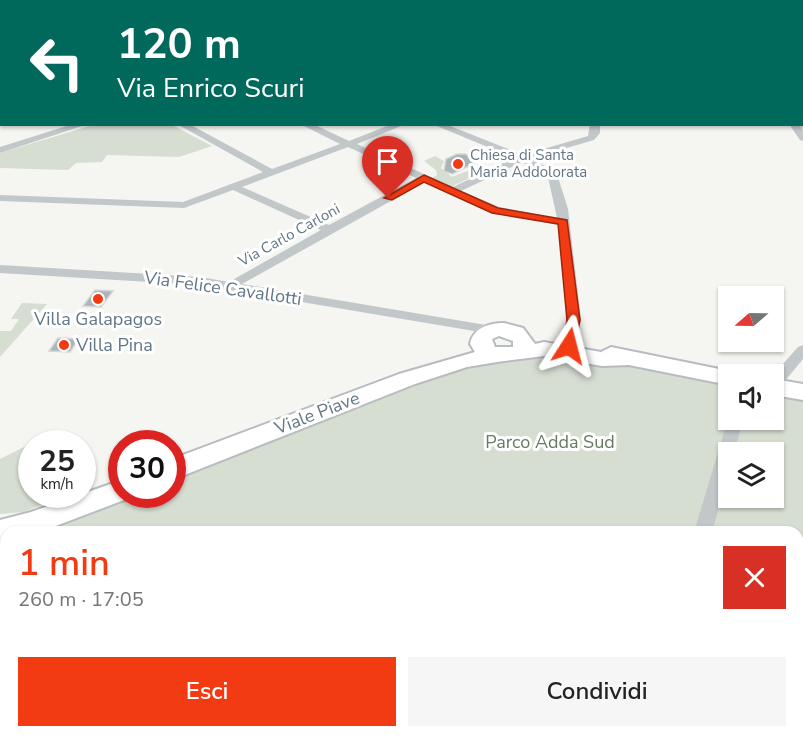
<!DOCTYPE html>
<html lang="it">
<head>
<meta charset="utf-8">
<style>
	:root { --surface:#fff; --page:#f6f6f6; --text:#222; --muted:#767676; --accent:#f33b13 }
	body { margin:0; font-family:"Nunito Sans",sans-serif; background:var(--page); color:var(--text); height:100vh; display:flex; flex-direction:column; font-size:22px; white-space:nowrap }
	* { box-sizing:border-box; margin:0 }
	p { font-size:20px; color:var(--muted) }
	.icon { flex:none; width:33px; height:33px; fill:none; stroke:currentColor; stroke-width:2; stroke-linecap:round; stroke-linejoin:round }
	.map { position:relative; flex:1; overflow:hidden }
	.drawer { position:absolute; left:0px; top:526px; width:804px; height:212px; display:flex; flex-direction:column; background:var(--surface); border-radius:18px 18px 0 0; box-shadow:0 2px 4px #0004 }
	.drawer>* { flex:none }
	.banner { position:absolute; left:0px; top:0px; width:804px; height:126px; box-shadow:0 2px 4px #0004; background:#00695c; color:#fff; overflow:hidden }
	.needle { width:39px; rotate:250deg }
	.fabs { position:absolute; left:718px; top:286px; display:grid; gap:12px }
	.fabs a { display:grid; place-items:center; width:66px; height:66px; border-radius:0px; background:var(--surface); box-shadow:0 2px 4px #0004; font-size:30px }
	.speed { position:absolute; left:18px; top:430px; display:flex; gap:12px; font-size:30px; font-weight:700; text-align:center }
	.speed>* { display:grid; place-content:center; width:78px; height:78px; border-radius:50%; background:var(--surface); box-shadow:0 2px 4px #0004; line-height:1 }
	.speed small { font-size:15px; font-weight:400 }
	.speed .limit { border:9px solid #d22; background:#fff; color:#111 }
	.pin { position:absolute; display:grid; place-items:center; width:51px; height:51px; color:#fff; margin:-62px -26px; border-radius:50% 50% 50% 0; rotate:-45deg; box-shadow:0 0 6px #0007 }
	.pin .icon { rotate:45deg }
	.me { position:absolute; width:66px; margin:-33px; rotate:9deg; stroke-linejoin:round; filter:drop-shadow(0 0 4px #0008) }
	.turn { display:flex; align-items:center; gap:21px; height:126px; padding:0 18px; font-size:27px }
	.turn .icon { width:78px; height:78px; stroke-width:2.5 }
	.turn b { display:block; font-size:42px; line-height:51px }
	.round { display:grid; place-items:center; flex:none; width:63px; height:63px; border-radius:0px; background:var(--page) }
	.summary { display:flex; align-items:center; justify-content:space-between; height:102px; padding:0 18px }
	h1 { font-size:36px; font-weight:600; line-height:45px; color:var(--accent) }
	.action { display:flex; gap:12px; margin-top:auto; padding:12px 18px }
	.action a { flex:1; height:69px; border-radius:0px; background:var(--accent); color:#fff; font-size:24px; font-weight:600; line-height:69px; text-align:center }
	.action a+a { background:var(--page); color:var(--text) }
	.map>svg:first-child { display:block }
</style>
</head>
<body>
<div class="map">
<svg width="803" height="737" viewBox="0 0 803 737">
	<rect width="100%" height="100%" fill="#f5f5f1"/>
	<path fill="#d6ddd1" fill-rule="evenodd" d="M 0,0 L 803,0 L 803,134 L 795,125 L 802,124 L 802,2 L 2,2 L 1,31 Z
		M 93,125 L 172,125 L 212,146 L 179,157 L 107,155 L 102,162 L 76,163 L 68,170 L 0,168 L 0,153 Z
		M 435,156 L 444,161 L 441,168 L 452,177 L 480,166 L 488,169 L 451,187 L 432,178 L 437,175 L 436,170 L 424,161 Z
		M 22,303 L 47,304 L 0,357 L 0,331 L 11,331 L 19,319 L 11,319 Z
		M 559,352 L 729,385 L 729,420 L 774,420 L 774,394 L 803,399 L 803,737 L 0,737 L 0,537 L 6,535 L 6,732 L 798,732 L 798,532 L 16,532 L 39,526 L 121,495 L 172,495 L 173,475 L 465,364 ZM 729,453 L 774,453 L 774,498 L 729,498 Z
		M 26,446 L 31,450 L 32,495 L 69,495 L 23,512 L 0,514 L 0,459 Z"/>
	<path fill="#abb4b9" stroke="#d6d6d4" stroke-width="1.5" d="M 457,154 L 466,154 L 474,164 L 452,174 L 444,171 L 446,159 Z
		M 95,290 L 113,291 L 101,307 L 83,306 Z
		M 58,338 L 79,339 L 70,352 L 49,351 Z"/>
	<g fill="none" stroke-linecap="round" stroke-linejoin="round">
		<g stroke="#b6bcc0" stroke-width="4">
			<path id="secondary" d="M 504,323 L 523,328 L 535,344 L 544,342 L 601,352 L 611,347 L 729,371 L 739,375 L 729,375 L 729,385 L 629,365 L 602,366 L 544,356 L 497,362 L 467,367 L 415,384 L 172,480 L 172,459 L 399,374 L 475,352 L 470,344 C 473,328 489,323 504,323 ZM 499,336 L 513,341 L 513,347 L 495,347 L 492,339 Z
				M 774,379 L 803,384 L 803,400 L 774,395 Z
				M 122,480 L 122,495 L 133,495 L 132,497 L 40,532 L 6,532 L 6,542 L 0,544 L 0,520 L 31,512 Z"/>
		</g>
		<g stroke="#b6babd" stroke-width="4">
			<path id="highway" d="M 311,0 L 327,0 L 310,2 Z
				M 0,4 L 2,4 L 2,12 L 0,12 Z
				M 0,28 L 2,28 L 2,36 L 0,36 Z"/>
		</g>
		<path fill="#c2c7ca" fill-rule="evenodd" d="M 530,0 L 536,0 L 537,2 L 531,2 Z
			M 597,0 L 603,0 L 604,2 L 598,2 Z
			M 0,62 L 2,62 L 2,66 L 0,66 Z
			M 73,124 L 88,124 L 0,153 L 0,147 Z
			M 177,124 L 189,124 L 272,169 L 340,144 L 300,124 L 313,124 L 349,141 L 392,124 L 406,124 L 357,144 L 453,187 L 514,158 L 432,124 L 445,124 L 523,155 L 588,136 L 590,124 L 600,124 L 600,133 L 594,140 L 532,158 L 557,174 L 568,209 L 581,320 L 574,352 L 567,357 L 560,352 L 567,320 L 558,225 L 492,212 L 425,182 L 242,284 L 492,326 L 499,330 L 497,333 L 492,334 L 200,285 L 0,273 L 0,265 L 200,277 L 229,282 L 321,230 L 233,190 L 184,208 L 0,201 L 0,195 L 183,202 L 263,172 ZM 348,147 L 416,178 L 329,225 L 242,187 ZM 522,162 L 548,177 L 557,218 L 499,207 L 461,191 Z
			M 789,124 L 798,124 L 803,131 L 803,141 L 800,140 Z
			M 803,345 L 803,359 L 779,388 L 774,389 L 773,375 L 798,347 Z
			M 729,416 L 729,420 L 743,420 L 734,453 L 729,453 L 729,472 L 712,532 L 694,532 Z"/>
		<use href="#secondary" fill="#fff" fill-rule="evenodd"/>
		<use href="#highway" fill="#fff" fill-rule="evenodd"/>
	</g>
	<path fill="#f33b13" stroke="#9e260c" stroke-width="1.5" d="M 424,175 L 498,208 L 567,220 L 580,320 L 574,349 L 564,349 L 562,346 L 567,320 L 558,224 L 492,213 L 424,182 L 392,200 L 384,198 Z"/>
	<g fill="#f33b13" stroke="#fff" stroke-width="2">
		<circle cx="458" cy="164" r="6"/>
		<circle cx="98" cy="299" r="6"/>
		<circle cx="64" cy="345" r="6"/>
	</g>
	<g text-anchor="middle" stroke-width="6" stroke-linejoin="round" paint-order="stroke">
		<g font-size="15" fill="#617785" stroke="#fff" text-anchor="start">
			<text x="470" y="160">Chiesa di Santa<tspan x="470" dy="17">Maria Addolorata</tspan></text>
		</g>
		<g font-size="15" fill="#617785" stroke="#fff">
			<text transform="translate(289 235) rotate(-29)" y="5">Via Carlo Carloni</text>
		</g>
		<g font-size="18" fill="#617785" stroke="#fff">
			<text transform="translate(223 288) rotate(8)" y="6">Via Felice Cavallotti</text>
			<text transform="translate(317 413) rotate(-21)" y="6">Viale Piave</text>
		</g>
		<g font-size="18" fill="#617785" stroke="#fff">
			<text x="98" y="325">Villa Galapagos</text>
			<text x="76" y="351" text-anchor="start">Villa Pina</text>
		</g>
		<g font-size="18" fill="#677b61" stroke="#fff">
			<text x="550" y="448">Parco Adda Sud</text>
		</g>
	</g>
</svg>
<div class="fabs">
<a><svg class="needle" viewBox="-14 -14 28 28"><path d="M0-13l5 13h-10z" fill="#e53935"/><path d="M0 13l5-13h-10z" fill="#767676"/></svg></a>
<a><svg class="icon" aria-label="sound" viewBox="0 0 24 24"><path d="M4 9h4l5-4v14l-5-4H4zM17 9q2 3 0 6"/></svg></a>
<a><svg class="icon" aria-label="layers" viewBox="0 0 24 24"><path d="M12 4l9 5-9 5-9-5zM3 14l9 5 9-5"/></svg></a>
</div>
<div class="speed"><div>25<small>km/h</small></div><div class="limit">30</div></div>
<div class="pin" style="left:388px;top:198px;background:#d93025"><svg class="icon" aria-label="arrive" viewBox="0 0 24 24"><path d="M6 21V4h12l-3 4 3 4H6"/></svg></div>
<svg class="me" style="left:569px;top:346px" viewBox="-20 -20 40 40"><path d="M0-17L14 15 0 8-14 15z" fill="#f33b13" stroke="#fff" stroke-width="4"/></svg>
<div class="banner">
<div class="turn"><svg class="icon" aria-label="left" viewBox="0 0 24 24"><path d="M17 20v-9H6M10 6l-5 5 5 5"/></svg><div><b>120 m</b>Via Enrico Scuri</div></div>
</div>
<section class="drawer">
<div class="summary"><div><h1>1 min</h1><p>260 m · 17:05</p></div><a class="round" style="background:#d93025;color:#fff"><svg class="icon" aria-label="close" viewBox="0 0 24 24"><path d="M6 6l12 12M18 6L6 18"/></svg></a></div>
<div class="action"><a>Esci</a><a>Condividi</a></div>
</section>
</div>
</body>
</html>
